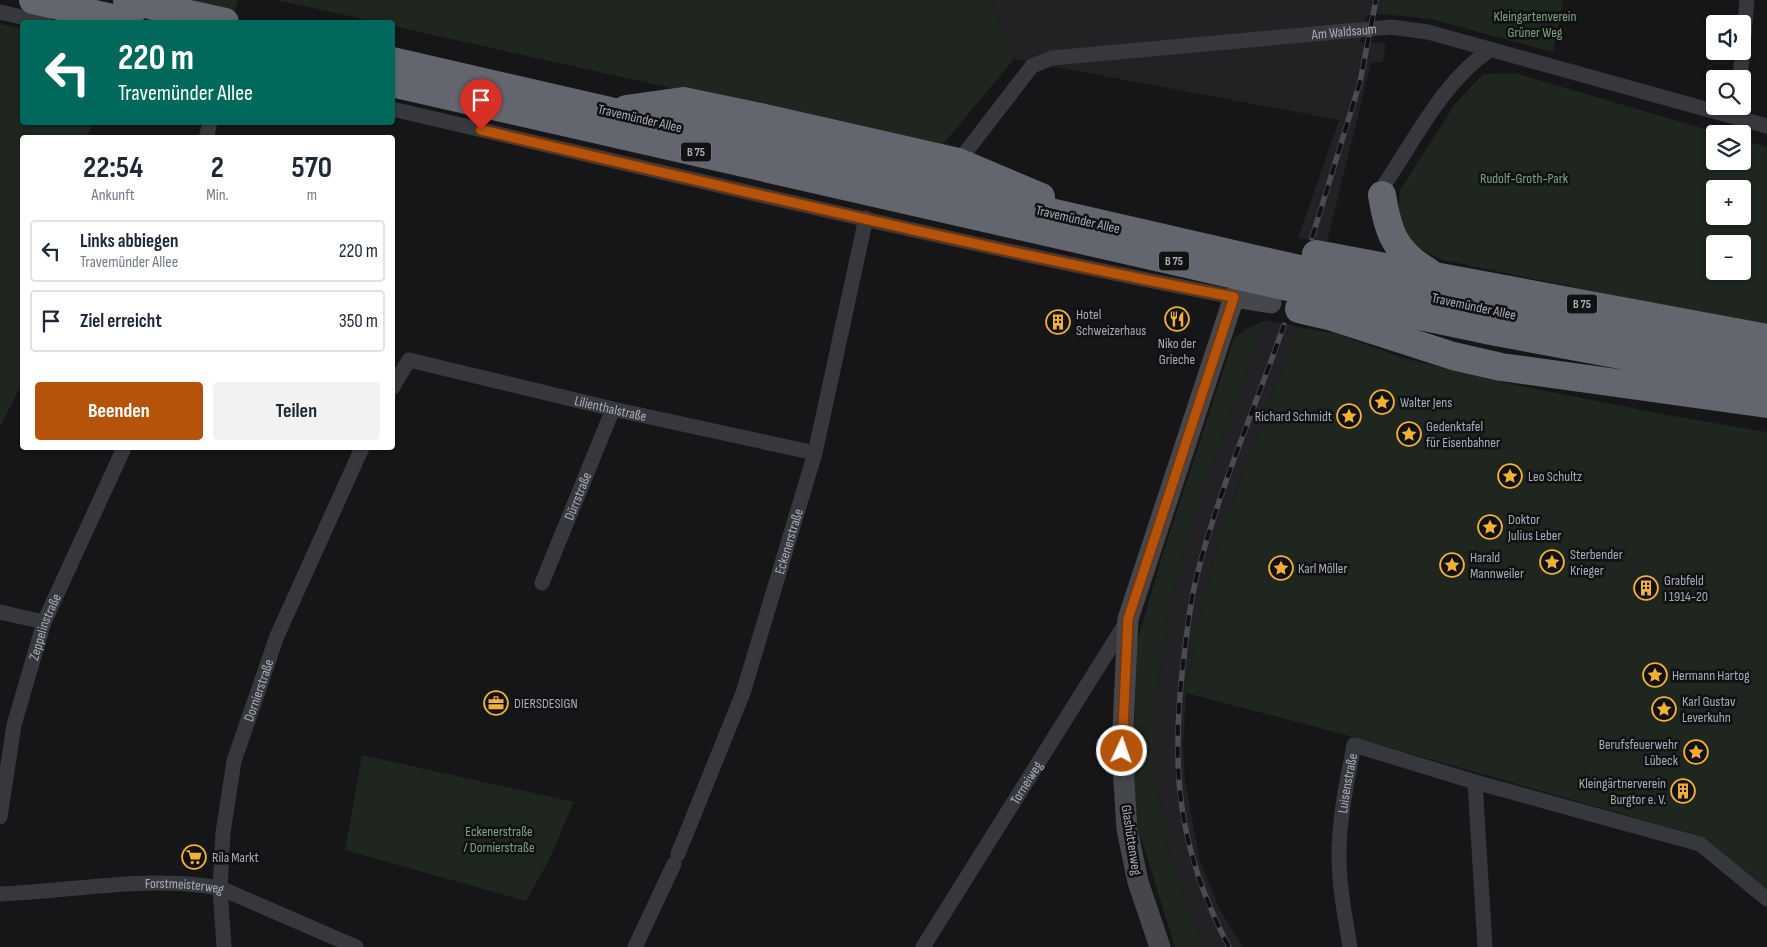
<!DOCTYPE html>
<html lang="de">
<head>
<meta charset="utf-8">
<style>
	:root { --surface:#fff; --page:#f2f2f3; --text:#1f2937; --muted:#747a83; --line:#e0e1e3; --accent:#b45309 }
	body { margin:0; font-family:"Sofia Sans Condensed",sans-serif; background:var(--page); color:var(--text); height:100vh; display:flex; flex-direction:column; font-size:19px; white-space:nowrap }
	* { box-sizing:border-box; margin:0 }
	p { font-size:16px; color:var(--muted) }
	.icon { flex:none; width:28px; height:28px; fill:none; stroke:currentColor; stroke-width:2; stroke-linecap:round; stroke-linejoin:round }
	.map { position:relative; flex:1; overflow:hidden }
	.panel { position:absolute; left:20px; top:135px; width:375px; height:315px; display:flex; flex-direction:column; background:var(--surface); border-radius:5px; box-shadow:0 1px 4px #0004 }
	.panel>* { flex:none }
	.banner { position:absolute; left:20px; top:20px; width:375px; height:105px; border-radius:5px; box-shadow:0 1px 4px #0004; background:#00695c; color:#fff; overflow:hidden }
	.controls { position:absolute; left:1706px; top:15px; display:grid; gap:10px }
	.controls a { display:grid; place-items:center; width:45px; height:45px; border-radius:5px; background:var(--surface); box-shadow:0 1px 4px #0004; font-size:25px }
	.pin { position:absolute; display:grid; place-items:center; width:42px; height:42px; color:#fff; margin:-51px -21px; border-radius:50% 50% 50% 0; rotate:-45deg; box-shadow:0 0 5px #0007 }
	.pin .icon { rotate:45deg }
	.me { position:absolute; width:55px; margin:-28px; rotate:3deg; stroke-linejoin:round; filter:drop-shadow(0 0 4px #0008) }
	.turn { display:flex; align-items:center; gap:18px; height:105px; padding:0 15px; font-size:22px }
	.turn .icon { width:65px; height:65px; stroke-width:2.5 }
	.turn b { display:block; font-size:35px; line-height:42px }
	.eta { display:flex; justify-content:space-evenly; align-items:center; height:85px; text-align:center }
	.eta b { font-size:30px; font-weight:700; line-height:35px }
	.action { display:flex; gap:10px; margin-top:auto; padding:10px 15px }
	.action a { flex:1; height:58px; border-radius:5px; background:var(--accent); color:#fff; font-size:20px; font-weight:700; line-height:58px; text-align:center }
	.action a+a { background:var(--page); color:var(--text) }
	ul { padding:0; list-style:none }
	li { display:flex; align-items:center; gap:15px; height:62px; margin:0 10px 8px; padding:0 5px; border:2px solid var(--line); border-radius:5px }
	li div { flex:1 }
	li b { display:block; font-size:19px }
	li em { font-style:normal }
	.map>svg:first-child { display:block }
</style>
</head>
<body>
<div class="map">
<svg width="1767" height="947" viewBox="0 0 1767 947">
	<rect width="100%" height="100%" fill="#161618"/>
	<path fill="#222225" d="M 992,0 L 1382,0 L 1381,14 L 1366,15 L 1360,42 L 1386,43 L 1383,62 L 1371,63 L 1327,242 L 1298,238 L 1339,120 L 1014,59 Z
		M 1266,320 L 1298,327 L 1220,535 L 1198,622 L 1186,693 L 1183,744 L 1185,781 L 1200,861 L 1220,910 L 1243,947 L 1204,947 L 1170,858 L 1154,770 L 1155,708 L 1168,611 L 1196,510 Z"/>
	<path fill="#1e261f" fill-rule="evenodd" d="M 190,0 L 238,0 L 235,11 Z
		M 276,0 L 992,0 L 1014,59 L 940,148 L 393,26 L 392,22 L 377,22 Z
		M 1382,0 L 1563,0 L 1553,52 L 1431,19 L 1381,14 Z
		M 0,24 L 22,29 L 22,122 L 92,123 L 88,137 L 22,138 L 22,383 L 0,427 Z
		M 1515,73 L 1722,134 L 1715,134 L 1715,161 L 1742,161 L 1743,140 L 1767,147 L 1767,327 L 1443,260 C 1408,244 1395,231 1400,190 L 1455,104 L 1483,74 ZM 1715,189 L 1742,189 L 1742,216 L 1715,216 ZM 1715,244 L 1742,244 L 1742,271 L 1715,271 Z
		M 1266,320 L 1196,510 L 1168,611 L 1155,708 L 1154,770 L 1170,858 L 1204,947 L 1175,947 L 1138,828 L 1133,773 L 1137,642 L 1164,550 L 1234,338 L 1246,329 Z
		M 1298,327 L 1338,334 L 1403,358 L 1501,382 L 1667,415 L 1767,432 L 1767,889 L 1703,837 L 1335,732 L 1186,693 L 1198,622 L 1220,536 Z
		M 362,755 L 574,802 L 548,862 L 526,901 L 345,850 Z"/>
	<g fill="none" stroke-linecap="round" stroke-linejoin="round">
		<g stroke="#37383d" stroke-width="15">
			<path d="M 0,12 L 44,22"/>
			<path d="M 1740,79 L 1747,0"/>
			<path d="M 392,109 C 672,174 952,243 1234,297"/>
			<path d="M 206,138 L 210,122"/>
			<path id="s1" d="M 958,162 L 1032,66 L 1052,58 L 1391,27 L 1428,32 L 1767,126"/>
			<path d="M 1382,195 L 1384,185 C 1416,138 1443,81 1491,49"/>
			<path id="s2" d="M 392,388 L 409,360 L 613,409 L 815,453"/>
			<path id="s3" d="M 542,583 L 613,409"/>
			<path d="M 0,612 L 44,622"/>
			<path d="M 1475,782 L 1485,947"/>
			<path id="s4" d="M 0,817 L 14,725 L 44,622 L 124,448"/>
			<path id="s5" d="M 678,854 L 743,693 L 815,453 L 866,218"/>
			<path id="s6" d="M 0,894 C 73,891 148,875 220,888 L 356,947"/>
			<path id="s7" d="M 224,947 L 220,888 L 223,833 L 234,761 L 277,636 L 362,448"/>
			<path d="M 635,947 L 674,864"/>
			<path id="s8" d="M 923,947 L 1127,621"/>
			<path id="s9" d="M 1350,947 C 1345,916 1339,887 1339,855 C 1339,818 1347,781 1354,745 L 1475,782 L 1700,844 L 1767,899"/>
		</g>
		<path stroke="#45474d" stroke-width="21" d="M 1160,947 L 1138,882 L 1127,829 L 1122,751 L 1128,619 L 1234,297 L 1271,303"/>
		<path stroke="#63666e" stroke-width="28" d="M 33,0 L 130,22
			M 127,0 L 225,22
			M 392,61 L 1321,274 L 1524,316 L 1767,360
			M 392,83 L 1349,301 L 1496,332 L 1767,382
			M 626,109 L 683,101 L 760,117 L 958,162 L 1041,197
			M 1382,195 C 1388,233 1395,252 1429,272
			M 1316,254 L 1767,338
			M 1299,309 L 1329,316 L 1453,356 L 1501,367 L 1767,404"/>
		<g stroke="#4a4c52" stroke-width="5.5">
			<path id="rail" d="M 1312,238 L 1360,82 L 1376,0
				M 1229,947 C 1177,848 1170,767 1184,657 C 1187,630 1190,602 1197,575 C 1219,489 1255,408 1284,325"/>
		</g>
		<use href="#rail" stroke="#111113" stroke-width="4" stroke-dasharray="11" stroke-linecap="butt"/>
	</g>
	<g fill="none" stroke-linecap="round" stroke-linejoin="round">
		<g stroke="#753606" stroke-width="12">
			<path id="route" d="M 481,130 C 731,188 982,249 1234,297 L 1128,619 L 1122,751"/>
		</g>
		<use href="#route" stroke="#b45309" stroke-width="9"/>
	</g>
	<defs>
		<g id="restaurant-ring" transform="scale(1.25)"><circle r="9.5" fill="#111113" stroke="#f2b134" stroke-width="1.5"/><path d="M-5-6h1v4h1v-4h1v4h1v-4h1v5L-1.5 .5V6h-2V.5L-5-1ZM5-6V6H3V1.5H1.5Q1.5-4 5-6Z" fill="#f2b134"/></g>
		<g id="building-ring" transform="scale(1.25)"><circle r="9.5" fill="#111113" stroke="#f2b134" stroke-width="1.5"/><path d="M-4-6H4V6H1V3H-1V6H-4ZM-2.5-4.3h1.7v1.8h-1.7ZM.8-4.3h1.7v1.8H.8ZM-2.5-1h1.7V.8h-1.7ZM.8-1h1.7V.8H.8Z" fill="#f2b134"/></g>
		<g id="sight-ring" transform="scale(1.25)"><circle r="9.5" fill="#111113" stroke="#f2b134" stroke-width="1.5"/><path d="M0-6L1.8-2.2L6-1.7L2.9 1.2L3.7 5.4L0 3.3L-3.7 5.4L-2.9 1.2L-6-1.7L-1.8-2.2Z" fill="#f2b134"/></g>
		<g id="office-ring" transform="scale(1.25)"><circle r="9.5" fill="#111113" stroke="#f2b134" stroke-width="1.5"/><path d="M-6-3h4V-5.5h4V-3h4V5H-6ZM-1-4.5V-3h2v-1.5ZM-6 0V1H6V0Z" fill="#f2b134"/></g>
		<g id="supermarket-ring" transform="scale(1.25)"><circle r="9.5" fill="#111113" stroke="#f2b134" stroke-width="1.5"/><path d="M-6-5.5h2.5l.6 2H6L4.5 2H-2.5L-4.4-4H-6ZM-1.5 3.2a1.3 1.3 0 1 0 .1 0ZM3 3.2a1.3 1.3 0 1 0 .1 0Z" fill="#f2b134"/></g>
	</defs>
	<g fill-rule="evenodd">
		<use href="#restaurant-ring" x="1177" y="319"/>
		<use href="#building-ring" x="1058" y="322"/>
		<use href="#sight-ring" x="1382" y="402"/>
		<use href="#sight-ring" x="1349" y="416"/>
		<use href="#sight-ring" x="1409" y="434"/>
		<use href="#sight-ring" x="1510" y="476"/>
		<use href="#sight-ring" x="1490" y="527"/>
		<use href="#sight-ring" x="1552" y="562"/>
		<use href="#sight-ring" x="1452" y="565"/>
		<use href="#sight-ring" x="1281" y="568"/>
		<use href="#building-ring" x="1646" y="588"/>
		<use href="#sight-ring" x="1655" y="675"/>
		<use href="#office-ring" x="496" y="703"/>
		<use href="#sight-ring" x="1664" y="709"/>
		<use href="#sight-ring" x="1696" y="752"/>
		<use href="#building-ring" x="1683" y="791"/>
		<use href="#supermarket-ring" x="194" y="857"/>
	</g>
	<g text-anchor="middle" stroke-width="5" stroke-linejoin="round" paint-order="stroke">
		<g fill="#111113" stroke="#7b7e86" stroke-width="1">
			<rect x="681" y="142.5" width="30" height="19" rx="4"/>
			<rect x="1159" y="251.5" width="30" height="19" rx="4"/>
			<rect x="1567" y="294.5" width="30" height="19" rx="4"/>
		</g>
		<g font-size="12" font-weight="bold" fill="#a8adb8">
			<text x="696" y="156">B 75</text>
			<text x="1174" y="265">B 75</text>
			<text x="1582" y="308">B 75</text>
		</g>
		<g font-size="14" fill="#7fa381" stroke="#111113">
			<text x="1535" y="21">Kleingartenverein<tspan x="1535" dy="16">Grüner Weg</tspan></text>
			<text x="1524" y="183">Rudolf-Groth-Park</text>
			<text x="499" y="836">Eckenerstraße<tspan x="499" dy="16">/ Dornierstraße</tspan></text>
		</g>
		<g font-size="14" fill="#a8adb8" stroke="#111113">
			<text dy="5" stroke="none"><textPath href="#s1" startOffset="436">Am Waldsaum</textPath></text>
			<text transform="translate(640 118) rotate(13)" y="5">Travemünder Allee</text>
			<text transform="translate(1078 219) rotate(13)" y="5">Travemünder Allee</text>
			<text transform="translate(1474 306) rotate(12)" y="5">Travemünder Allee</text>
			<text dy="5" stroke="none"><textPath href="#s2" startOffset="240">Lilienthalstraße</textPath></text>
			<text dy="5" stroke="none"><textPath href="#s3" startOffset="94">Dürrstraße</textPath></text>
			<text dy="5" stroke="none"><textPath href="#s5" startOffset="332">Eckenerstraße</textPath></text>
			<text dy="5" stroke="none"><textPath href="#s4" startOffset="196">Zeppelinstraße</textPath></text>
			<text dy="5" stroke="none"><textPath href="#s7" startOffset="262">Dornierstraße</textPath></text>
			<text dy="5" stroke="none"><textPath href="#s9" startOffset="165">Luisenstraße</textPath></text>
			<text dy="5" stroke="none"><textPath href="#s8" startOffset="194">Torneiweg</textPath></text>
			<text transform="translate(1132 840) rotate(81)" y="5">Glashüttenweg</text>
			<text dy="5" stroke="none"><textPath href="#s6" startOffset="185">Forstmeisterweg</textPath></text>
		</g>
		<g font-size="14" fill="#a8adb8" stroke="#111113" text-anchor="start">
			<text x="1076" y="319">Hotel<tspan x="1076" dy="16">Schweizerhaus</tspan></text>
			<text x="1177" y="348" text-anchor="middle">Niko der<tspan x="1177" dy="16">Grieche</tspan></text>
			<text x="1400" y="407">Walter Jens</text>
			<text x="1332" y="421" text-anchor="end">Richard Schmidt</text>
			<text x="1426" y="431">Gedenktafel<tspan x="1426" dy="16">für Eisenbahner</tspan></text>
			<text x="1528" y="481">Leo Schultz</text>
			<text x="1508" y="524">Doktor<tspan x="1508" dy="16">Julius Leber</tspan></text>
			<text x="1570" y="559">Sterbender<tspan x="1570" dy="16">Krieger</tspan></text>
			<text x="1470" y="562">Harald<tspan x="1470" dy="16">Mannweiler</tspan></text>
			<text x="1298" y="573">Karl Möller</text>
			<text x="1664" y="585">Grabfeld<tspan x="1664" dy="16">I 1914-20</tspan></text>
			<text x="1672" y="680">Hermann Hartog</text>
			<text x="1682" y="706">Karl Gustav<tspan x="1682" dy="16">Leverkuhn</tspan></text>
			<text x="514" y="708">DIERSDESIGN</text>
			<text x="1678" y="749" text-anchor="end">Berufsfeuerwehr<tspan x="1678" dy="16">Lübeck</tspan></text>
			<text x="1666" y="788" text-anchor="end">Kleingärtnerverein<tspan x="1666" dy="16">Burgtor e. V.</tspan></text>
			<text x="212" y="862">Rila Markt</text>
		</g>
	</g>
</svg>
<div class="controls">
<a><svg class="icon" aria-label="sound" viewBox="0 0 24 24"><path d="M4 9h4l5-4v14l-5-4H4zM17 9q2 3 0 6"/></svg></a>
<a><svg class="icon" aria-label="search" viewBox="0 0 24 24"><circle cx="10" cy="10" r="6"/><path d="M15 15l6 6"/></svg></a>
<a><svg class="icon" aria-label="layers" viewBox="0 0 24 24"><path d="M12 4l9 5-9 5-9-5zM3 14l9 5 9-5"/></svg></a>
<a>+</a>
<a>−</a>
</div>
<div class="pin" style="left:481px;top:130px;background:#d93025"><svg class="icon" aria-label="arrive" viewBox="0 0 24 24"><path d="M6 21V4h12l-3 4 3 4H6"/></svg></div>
<svg class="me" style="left:1122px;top:751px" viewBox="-20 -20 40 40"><circle r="17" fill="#b45309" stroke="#fff" stroke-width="3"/><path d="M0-11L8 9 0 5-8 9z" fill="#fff"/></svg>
<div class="banner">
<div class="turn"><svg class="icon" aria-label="left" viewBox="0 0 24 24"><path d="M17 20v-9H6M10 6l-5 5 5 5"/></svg><div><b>220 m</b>Travemünder Allee</div></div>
</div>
<section class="panel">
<div class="eta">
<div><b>22:54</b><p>Ankunft</p></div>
<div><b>2</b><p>Min.</p></div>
<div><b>570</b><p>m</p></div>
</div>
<ul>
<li><svg class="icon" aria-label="left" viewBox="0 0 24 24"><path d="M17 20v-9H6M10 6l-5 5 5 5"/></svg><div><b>Links abbiegen</b><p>Travemünder Allee</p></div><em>220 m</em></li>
<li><svg class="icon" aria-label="arrive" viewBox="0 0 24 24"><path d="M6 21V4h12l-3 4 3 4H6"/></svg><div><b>Ziel erreicht</b></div><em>350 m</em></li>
</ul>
<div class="action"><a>Beenden</a><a>Teilen</a></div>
</section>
</div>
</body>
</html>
